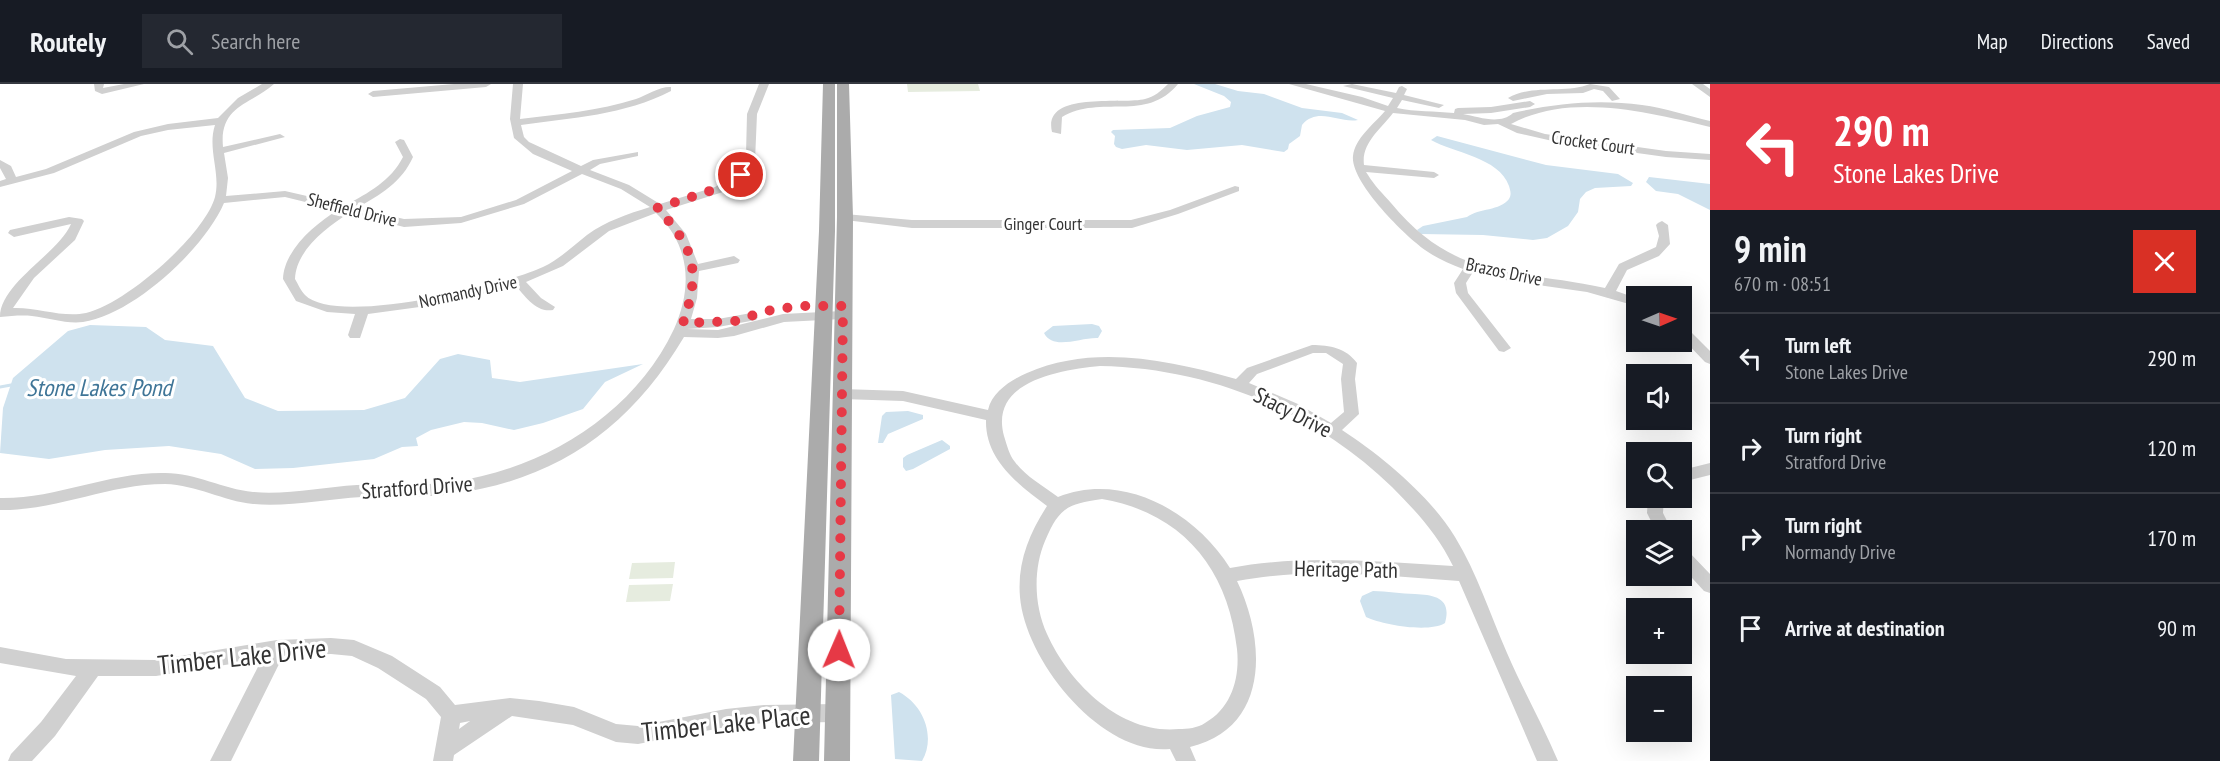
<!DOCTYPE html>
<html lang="en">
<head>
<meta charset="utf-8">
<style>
	:root { --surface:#171b24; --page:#242831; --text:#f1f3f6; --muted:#9ea1a6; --line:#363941 }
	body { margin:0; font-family:"PT Sans Narrow",sans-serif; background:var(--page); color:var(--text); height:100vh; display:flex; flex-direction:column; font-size:22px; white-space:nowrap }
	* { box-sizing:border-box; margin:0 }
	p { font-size:20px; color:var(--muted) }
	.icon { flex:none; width:33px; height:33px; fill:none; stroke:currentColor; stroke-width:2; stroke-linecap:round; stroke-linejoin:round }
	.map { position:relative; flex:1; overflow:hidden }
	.side { display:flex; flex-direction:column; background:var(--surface); width:510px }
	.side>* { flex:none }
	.hud { background:#e63946; color:#fff; overflow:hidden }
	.needle { width:39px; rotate:88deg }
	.controls { position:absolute; left:1626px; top:202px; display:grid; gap:12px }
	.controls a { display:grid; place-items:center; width:66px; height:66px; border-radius:0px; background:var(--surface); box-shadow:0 6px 24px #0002; font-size:30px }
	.pin { position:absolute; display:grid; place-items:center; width:51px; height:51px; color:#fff; margin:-26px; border:3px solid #fff; border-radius:50%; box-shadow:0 2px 6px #0007 }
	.me { position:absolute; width:66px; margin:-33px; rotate:1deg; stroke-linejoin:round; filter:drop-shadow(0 0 4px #0008) }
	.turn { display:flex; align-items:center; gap:21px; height:126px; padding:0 24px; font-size:27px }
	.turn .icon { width:78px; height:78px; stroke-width:2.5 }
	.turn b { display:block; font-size:42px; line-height:51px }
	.round { display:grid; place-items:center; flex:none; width:63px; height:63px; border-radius:0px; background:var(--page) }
	.head { display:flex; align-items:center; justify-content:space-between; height:102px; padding:0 24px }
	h1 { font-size:36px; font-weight:600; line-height:45px }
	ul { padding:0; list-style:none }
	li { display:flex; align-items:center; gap:18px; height:90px; padding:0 24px; border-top:2px solid var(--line) }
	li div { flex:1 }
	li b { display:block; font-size:22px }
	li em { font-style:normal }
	header { display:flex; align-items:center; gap:36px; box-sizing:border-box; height:84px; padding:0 30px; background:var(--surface); border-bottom:2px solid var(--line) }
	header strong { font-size:28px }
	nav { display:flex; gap:33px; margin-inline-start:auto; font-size:21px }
	.search { width:420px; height:54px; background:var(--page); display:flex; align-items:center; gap:15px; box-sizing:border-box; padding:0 21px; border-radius:0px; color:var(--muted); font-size:22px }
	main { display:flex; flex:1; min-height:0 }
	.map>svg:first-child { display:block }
</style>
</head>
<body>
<header>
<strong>Routely</strong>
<div class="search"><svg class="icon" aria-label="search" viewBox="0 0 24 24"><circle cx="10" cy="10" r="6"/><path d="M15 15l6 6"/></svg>Search here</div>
<nav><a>Map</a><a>Directions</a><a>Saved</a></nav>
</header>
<main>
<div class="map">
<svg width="1710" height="677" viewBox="0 0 1710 677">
	<rect width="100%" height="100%" fill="#fff"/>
	<path fill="#e6ecdf" d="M 907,0 L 978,0 L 980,7 L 908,8 Z
		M 675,478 L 673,494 L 629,495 L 632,479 Z
		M 673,500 L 670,517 L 626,518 L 629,501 Z"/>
	<path fill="#cfe2ee" d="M 1194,0 L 1215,0 L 1238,7 L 1264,10 L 1302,24 L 1342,29 L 1358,36 C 1340,40 1318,22 1302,41 L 1300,52 L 1289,60 L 1288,65 L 1284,68 L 1242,61 L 1187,66 L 1146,61 L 1122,65 L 1116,63 L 1114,60 L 1115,52 L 1111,48 L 1113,46 L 1170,44 L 1197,32 L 1230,23 L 1231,18 L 1224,12 Z
		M 1437,52 L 1546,81 L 1618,90 L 1633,99 L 1631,102 L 1595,104 L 1586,108 L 1580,115 L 1578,128 L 1568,142 L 1547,154 L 1533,156 L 1483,151 L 1421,150 L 1417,146 L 1423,142 L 1467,133 C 1479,124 1500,127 1509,115 C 1512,110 1510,106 1509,102 C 1499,73 1453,69 1431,56 Z
		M 1649,93 L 1710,100 L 1710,126 L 1678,110 L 1656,107 L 1646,98 Z
		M 1092,240 L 1099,242 L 1102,247 L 1098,254 C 1081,253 1053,267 1044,249 L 1053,242 Z
		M 90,241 L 146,243 L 165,256 L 213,262 L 245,314 L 278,327 L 364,326 L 405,314 L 440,275 L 458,270 L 490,276 L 492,294 L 520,298 L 643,280 L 605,298 L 583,325 L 543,339 L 514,346 L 482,339 L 464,338 L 431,346 L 416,354 L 418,362 L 402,363 L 374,375 L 293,384 L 255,385 L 221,370 L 169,362 L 105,366 L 49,375 L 0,369 L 3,324 L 13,294 L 68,247 Z
		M 908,327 L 923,331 L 923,335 L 888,350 L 883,359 L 878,359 L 882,332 L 886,328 Z
		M 942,356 L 950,362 L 950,365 L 913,385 L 906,387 L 903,383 L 903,374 L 907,371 Z
		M 1373,507 C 1387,507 1401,510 1415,510 C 1435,511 1452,514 1445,539 C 1429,549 1383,541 1366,533 L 1360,517 L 1362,512 Z
		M 899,608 C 924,621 936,653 922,677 L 895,675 L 891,611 Z"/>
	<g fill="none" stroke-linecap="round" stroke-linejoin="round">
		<path stroke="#cfe2ee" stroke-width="3" d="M 0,303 L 11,301"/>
		<path fill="#d0d0d0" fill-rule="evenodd" d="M 94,0 L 104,0 L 103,4 L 124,0 L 144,0 L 102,10 L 95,7 Z
			M 262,0 L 274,0 C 250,21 219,22 223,63 L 280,50 L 285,53 L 224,69 L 228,94 L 226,112 L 285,107 L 346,121 C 368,109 391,97 403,73 L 395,58 L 400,55 L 404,56 L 413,73 C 402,98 380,111 357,124 L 404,135 L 461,133 L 516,116 L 572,87 L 533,70 L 514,54 L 510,35 L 513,0 L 523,0 L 520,35 C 559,30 599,27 636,15 C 647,11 661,2 671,3 L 671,7 C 625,31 571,34 521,41 L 524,53 L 529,58 L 581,82 L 593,76 L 638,68 L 638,72 L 600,80 L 590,86 L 629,101 L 660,120 L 715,103 L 738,88 L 746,70 L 747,30 L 759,0 L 769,0 L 757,30 L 755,77 L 746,92 L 723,108 L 666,126 L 686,150 L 698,180 L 734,172 L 740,176 L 738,179 L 699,187 L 697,214 L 691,235 L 718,235 L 751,229 L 758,233 L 756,236 L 718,243 L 687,245 L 718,246 L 783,230 L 842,227 L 849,231 L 842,235 L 784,238 L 734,252 L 718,254 L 684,253 C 630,344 558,395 453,410 C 423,414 392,411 362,413 C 326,415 289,423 253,420 C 223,417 197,401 165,400 C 108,400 57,427 0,426 L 0,414 C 57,415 108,388 165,389 C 196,389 223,405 253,408 C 287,411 323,403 357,401 C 389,399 421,402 452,398 C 544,385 634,330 674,245 C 693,203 690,161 656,129 L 609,147 L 563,182 L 526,198 L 541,214 L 555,223 L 553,226 C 536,229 525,212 515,201 L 449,219 L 368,230 L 360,254 L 350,254 L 348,251 L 355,230 L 327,228 L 296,217 L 283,195 C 284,166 315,140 338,126 L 285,113 L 224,119 C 205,164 133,231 83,238 C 66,240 49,234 32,232 C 22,231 11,232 0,233 C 0,199 58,170 71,140 L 14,153 L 8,149 L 10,146 L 69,133 L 82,135 L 84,137 L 75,156 L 34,194 L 13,224 C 37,223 63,234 86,229 C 125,220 204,152 215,113 C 221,89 207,65 215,41 L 168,46 L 141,52 L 54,89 L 0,103 L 0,97 L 6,95 L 0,84 L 0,76 L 11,82 L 16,93 L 46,85 L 134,48 L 168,40 L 218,34 L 238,14 ZM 582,90 L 621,105 L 650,123 C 628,130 606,137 587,151 C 573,162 560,175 543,183 C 505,201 336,243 305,211 C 301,207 298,200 295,195 C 296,166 327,143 349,129 L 404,143 L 461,139 L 524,120 Z
			M 454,0 L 491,0 L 486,3 L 373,13 L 368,10 L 373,7 Z
			M 1168,0 L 1178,0 C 1146,39 1101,10 1062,33 L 1061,50 L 1052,48 C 1042,6 1122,21 1145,15 C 1154,13 1161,7 1168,0 Z
			M 1289,0 L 1306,0 L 1362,13 L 1388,22 L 1393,14 L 1343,2 L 1352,0 L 1396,9 L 1399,3 L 1402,2 L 1407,5 L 1404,11 L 1444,21 L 1439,24 L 1402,16 L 1397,24 C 1415,28 1435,27 1454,29 L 1455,25 L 1458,24 L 1491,23 L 1530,17 L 1535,20 L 1530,23 L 1491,29 L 1463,30 C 1479,33 1500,41 1513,29 C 1556,19 1599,15 1642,21 C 1665,24 1688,32 1710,37 L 1710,43 C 1649,28 1569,8 1511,40 L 1545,50 L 1666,67 L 1710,70 L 1710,76 L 1666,73 L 1557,58 L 1517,49 L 1498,40 L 1484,41 L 1465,36 L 1393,29 C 1381,45 1361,59 1364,81 L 1434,88 L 1439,91 L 1434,94 L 1366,88 L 1368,91 C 1374,101 1383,110 1391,119 C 1456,198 1515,184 1605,204 L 1619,180 L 1656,163 L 1659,152 L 1656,141 L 1658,139 L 1662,137 L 1668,141 L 1670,160 L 1659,172 L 1627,186 L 1616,207 L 1636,214 L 1636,222 L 1587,208 L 1510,197 L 1473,188 L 1466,199 L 1468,209 L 1511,264 L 1504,268 L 1499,267 L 1456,209 L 1454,199 L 1463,185 C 1450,180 1436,174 1425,166 C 1405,152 1350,98 1353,72 C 1355,54 1374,40 1385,27 Z
			M 1590,0 L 1609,3 L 1620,15 L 1612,17 L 1603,7 L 1594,5 L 1583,9 L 1547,10 L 1513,17 L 1508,14 C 1531,0 1565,10 1590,0 Z
			M 1692,0 L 1703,0 L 1710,5 L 1710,13 Z
			M 1235,102 L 1239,103 L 1239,107 L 1178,130 L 1132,144 L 912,144 L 845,136 L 839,133 L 845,130 L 912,136 L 1131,136 L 1170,126 Z
			M 1682,243 L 1687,244 L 1710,267 L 1710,280 L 1705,278 L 1682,254 Z
			M 1312,261 C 1330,261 1346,264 1357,279 L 1355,295 L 1359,330 L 1342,346 C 1382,372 1431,413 1455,453 C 1477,489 1490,530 1507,569 C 1523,606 1543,641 1558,677 L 1537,677 L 1459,497 C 1385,492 1310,483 1237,497 C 1266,557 1270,644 1190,663 L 1196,677 L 1176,677 L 1170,665 C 1101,672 1025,576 1020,513 C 1017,479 1029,450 1047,422 C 1018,400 985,376 986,336 L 903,317 L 842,315 L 835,310 L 842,305 L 903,307 L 988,326 C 992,308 1011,296 1027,289 C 1094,260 1168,276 1236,295 L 1247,284 ZM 1313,269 L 1326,269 L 1343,280 L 1341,295 L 1344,328 L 1331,339 L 1298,320 L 1249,299 L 1257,290 ZM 1100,282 C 1210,284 1313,327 1392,403 C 1416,427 1438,451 1453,482 C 1378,478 1304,470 1230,484 C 1195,428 1123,387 1058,413 C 1043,402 1025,392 1015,378 C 1009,371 1007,361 1004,352 C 989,297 1060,286 1100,282 ZM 1102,415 C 1183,429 1228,485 1237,565 C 1240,593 1232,624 1205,639 C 1198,644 1187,645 1179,645 C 1121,651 1069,599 1047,550 C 1034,522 1033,485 1045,457 C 1059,424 1067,420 1102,415 Z
			M 1710,379 L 1710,391 L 1682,398 L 1682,386 Z
			M 1648,414 L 1664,414 L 1663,429 L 1672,447 L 1656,447 L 1647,429 Z
			M 1682,465 L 1688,467 L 1710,490 L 1710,509 L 1704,507 L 1682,483 Z
			M 331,554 L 354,556 L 392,572 L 440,603 L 455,621 L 510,614 L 539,617 L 574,623 L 616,640 L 638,642 L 726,625 L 764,621 L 838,620 L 845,623 L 848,629 L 845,635 L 838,638 L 764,639 L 726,643 L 638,660 L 616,658 L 573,641 L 512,632 L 454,671 L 453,677 L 433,677 L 441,633 L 426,615 L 378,584 L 352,572 L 331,570 L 283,572 L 231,677 L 210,677 L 262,575 L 156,592 L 98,592 L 55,652 L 32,677 L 8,677 L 11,670 L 41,638 L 76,592 L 0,579 L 0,563 L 66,575 L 156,576 L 277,556 ZM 470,637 L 459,645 L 460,639 Z"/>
		<path fill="#ababab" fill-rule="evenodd" d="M 823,0 L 835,0 L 835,147 L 819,677 L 793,677 L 819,147 Z
			M 837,0 L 849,0 L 853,133 L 850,677 L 824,677 L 837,133 Z"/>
	</g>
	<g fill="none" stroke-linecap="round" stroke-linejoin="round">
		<path stroke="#e63946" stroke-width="10" stroke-dasharray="0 18" d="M 741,91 L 722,103 L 657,124 C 695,164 701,187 683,239 L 735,237 L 767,227 L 798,222 L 843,222 L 839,566"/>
	</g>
	<g text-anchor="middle" stroke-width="6" stroke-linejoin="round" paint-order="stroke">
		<g font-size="18" fill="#333" stroke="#fff">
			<text transform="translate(1593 59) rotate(8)" y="6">Crocket Court</text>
			<text transform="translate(352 126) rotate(14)" y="6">Sheffield Drive</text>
			<text x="1043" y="146">Ginger Court</text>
			<text transform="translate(1504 188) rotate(12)" y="6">Brazos Drive</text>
			<text transform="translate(468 208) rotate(-12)" y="6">Normandy Drive</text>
		</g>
		<g font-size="22" fill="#333" stroke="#fff">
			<text transform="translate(1293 328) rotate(27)" y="8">Stacy Drive</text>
			<text transform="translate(417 403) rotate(-4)" y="8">Stratford Drive</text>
			<text transform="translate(1346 485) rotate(1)" y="8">Heritage Path</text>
		</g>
		<g font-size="24" font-style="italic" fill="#3f7597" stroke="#fff">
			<text x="99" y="312">Stone Lakes Pond</text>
		</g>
		<g font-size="27" fill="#333" stroke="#fff">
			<text transform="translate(242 573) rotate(-6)" y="9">Timber Lake Drive</text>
			<text transform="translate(726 640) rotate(-6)" y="9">Timber Lake Place</text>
		</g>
	</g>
</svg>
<div class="controls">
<a><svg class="needle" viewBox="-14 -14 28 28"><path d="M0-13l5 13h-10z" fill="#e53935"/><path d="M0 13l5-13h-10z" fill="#9ea1a6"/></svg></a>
<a><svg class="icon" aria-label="sound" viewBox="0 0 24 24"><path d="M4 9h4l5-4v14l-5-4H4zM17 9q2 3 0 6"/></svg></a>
<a><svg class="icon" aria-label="search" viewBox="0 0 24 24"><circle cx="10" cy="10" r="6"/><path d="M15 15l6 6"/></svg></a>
<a><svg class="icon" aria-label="layers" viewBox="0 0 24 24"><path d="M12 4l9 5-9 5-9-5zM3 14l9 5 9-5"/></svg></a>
<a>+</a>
<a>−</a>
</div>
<div class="pin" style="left:741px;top:91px;background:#d93025"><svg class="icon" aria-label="arrive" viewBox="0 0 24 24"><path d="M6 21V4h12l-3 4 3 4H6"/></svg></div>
<svg class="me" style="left:839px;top:566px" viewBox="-20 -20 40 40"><circle r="19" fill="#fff"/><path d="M0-13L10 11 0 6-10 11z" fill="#e63946"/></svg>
</div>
<section class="side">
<div class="hud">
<div class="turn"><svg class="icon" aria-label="left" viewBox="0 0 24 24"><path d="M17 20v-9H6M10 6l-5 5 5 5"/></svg><div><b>290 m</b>Stone Lakes Drive</div></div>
</div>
<div class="head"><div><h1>9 min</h1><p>670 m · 08:51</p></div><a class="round" style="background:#d93025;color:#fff"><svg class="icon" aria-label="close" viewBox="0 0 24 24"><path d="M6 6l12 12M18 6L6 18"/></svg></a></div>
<ul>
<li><svg class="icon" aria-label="left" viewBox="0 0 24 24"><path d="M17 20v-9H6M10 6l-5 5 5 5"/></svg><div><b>Turn left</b><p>Stone Lakes Drive</p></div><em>290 m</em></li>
<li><svg class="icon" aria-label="right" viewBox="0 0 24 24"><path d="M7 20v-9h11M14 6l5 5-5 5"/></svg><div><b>Turn right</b><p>Stratford Drive</p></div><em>120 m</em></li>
<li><svg class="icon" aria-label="right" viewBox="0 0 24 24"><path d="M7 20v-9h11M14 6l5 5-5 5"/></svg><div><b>Turn right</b><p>Normandy Drive</p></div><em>170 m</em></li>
<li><svg class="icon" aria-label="arrive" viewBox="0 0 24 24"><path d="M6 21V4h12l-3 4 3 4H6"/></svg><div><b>Arrive at destination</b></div><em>90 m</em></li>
</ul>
</section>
</main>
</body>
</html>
